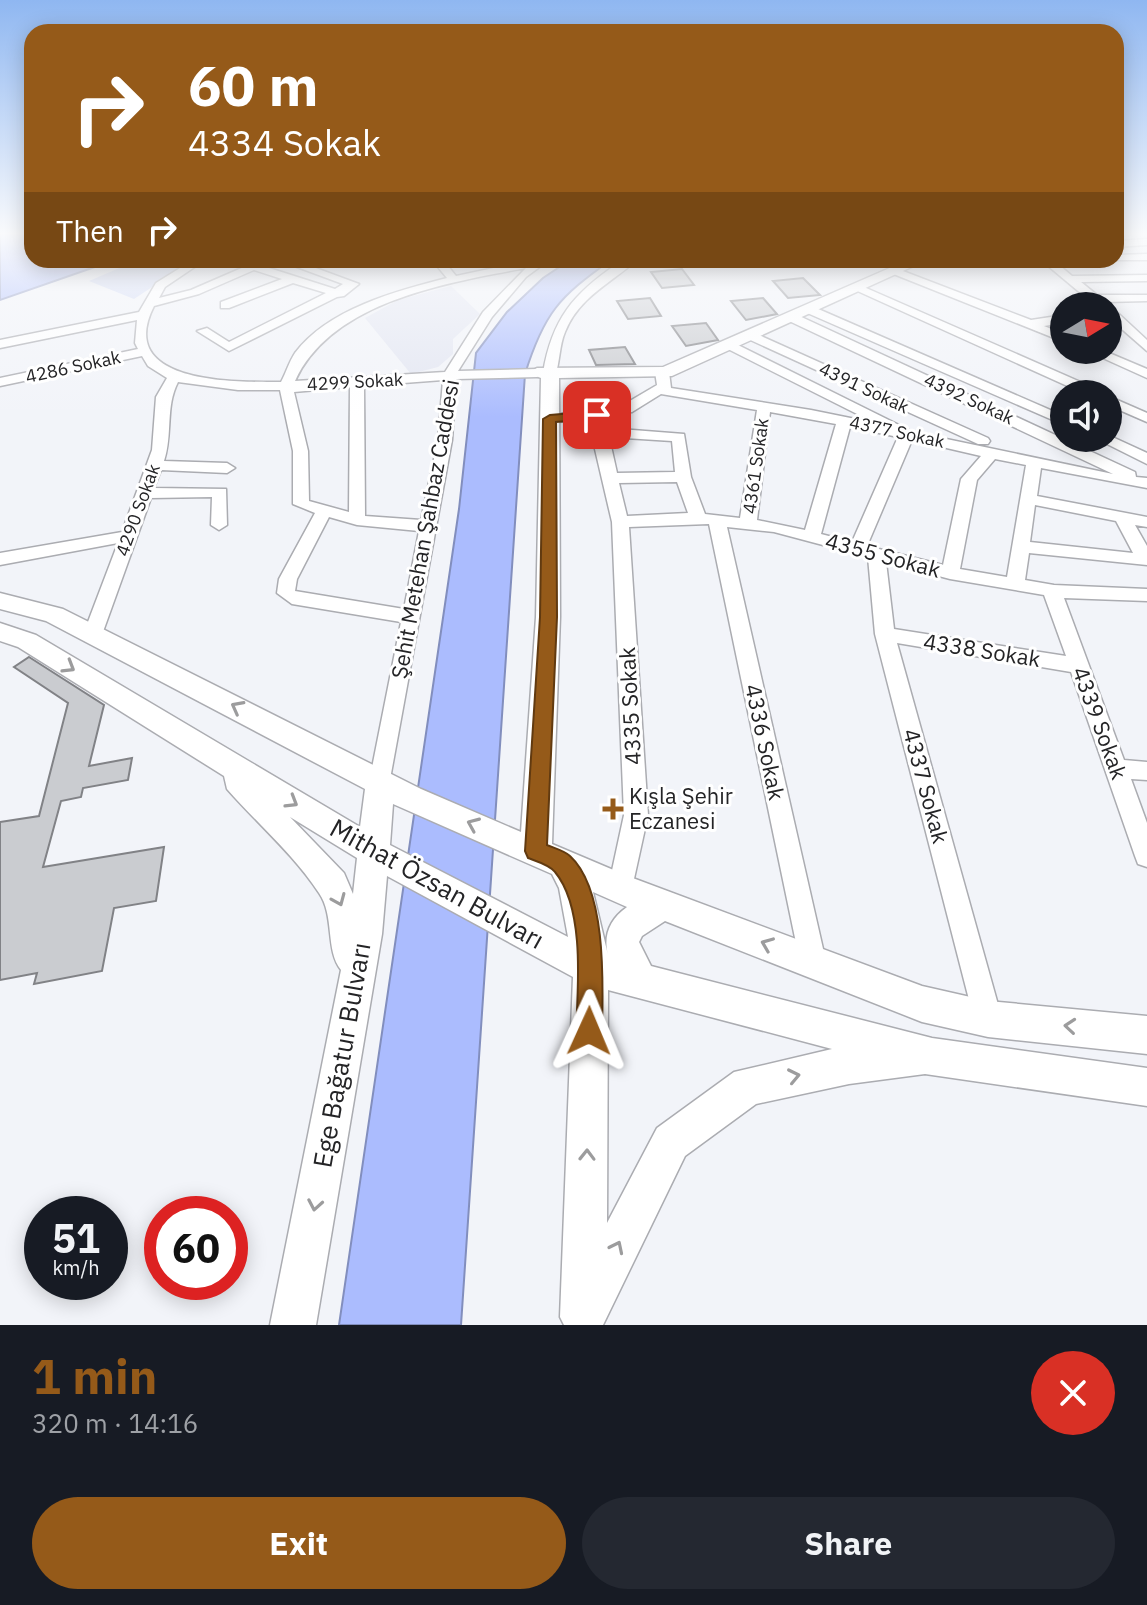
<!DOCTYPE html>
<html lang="en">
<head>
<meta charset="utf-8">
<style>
	:root { --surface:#171b24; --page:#242831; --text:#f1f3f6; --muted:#9ea1a6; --accent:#955a19 }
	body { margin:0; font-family:"IBM Plex Sans",sans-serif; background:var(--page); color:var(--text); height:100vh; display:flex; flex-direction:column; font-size:30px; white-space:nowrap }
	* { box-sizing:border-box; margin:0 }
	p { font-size:26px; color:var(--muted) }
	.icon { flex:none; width:44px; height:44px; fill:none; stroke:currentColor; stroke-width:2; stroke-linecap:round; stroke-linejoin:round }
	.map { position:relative; height:1325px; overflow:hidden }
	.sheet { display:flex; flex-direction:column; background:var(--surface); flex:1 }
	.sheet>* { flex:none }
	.top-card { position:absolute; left:24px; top:24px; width:1100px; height:244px; border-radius:24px; box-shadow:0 4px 20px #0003; background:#955a19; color:#fff; overflow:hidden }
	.needle { width:52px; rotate:80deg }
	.buttons { position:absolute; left:1050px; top:292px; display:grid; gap:16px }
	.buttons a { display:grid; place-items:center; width:72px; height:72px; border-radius:50%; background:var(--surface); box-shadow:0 4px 20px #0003; font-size:40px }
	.speed { position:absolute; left:24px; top:1196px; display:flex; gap:16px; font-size:40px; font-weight:700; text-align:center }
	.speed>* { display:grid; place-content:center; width:104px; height:104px; border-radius:50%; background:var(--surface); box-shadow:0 4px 20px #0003; line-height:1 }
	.speed small { font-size:20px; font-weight:400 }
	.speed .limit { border:12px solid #d22; background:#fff; color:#111 }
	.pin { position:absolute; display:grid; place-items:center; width:68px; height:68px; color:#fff; margin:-34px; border-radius:16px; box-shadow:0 4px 12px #0006 }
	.me { position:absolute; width:88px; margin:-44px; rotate:1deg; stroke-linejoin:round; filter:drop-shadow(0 0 6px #0008) }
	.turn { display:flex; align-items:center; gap:28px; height:168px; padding:0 32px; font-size:36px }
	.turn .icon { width:104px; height:104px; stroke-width:2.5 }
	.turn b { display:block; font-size:56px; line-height:68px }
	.then { display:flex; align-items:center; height:76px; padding:0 32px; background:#0003; gap:16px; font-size:30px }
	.round { display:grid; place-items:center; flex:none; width:84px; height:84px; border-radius:42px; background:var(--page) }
	.head { display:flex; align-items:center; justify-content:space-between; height:136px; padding:0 32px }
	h1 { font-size:48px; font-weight:700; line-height:60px; color:var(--accent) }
	.cta { display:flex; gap:16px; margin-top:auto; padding:16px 32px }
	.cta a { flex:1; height:92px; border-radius:48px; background:var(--accent); color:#fff; font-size:32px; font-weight:700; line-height:92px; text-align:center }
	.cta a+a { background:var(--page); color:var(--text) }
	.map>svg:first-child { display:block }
</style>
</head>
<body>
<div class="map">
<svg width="1147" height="1325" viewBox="0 0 1147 1325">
	<rect width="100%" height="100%" fill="#f2f4f9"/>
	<path fill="#e3e6f2" d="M 451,286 L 480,314 L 453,339 L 453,354 L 438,367 L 411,374 L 365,318 L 398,300 Z"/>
	<path fill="#ced7f4" d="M 138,260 L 193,260 L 134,299 L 89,281 Z"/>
	<path fill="#abbcfe" stroke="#828ebd" stroke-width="2" d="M 0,232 L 32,232 L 32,260 L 115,260 L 0,300 Z
		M 570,260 L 611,260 C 559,297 544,313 525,374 L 461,1325 L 339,1325 L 459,509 L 476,353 L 507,312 L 543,278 Z"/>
	<path fill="#caccd0" stroke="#818286" stroke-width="2" d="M 682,269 L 694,285 L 662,288 L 651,272 Z
		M 803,278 L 820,295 L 788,298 L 773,281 Z
		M 650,298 L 661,316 L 628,319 L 617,301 Z
		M 763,298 L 777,314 L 746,320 L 731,301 Z
		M 706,323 L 718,340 L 686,346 L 672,326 Z
		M 625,347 L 635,364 L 596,365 L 589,350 Z
		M 613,394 L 618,403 L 579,408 L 574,399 Z
		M 29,657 L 104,705 L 89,766 L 132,758 L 128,780 L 83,788 L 81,797 L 61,801 L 43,867 L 164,847 L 156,901 L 114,908 L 102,971 L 34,984 L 37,973 L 0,980 L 0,822 L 39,816 L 68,703 L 14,667 Z"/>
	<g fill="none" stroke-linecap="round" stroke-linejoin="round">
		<g stroke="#abacb1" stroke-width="3">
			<path id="minor" d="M 1147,239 L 1147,245 L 1116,247 L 1116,241 Z
				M 1147,254 L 1147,260 L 1112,260 L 1116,260 L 1116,255 Z
				M 193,260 L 205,260 L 165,287 L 159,298 L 191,290 L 244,267 L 228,260 L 244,260 L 335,289 L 343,284 L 278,260 L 294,260 L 359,284 L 344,296 L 337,297 L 229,351 L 197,331 L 207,328 L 229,342 L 326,293 L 293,283 L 229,308 L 221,308 L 221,302 L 282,279 L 254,270 L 199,294 L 154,306 C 114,385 237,382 281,382 C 286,373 289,362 295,353 C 328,309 396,291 447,278 L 432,260 L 443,260 L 456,276 L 531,260 L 549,260 L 526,277 L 492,317 L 458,371 L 537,369 L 543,373 C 552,319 573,294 617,264 L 624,260 L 637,260 C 611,283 579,297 565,332 C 559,346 560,362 555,376 L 544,373 L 537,377 L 456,379 L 452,440 L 388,790 L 380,792 L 372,790 L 369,783 L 401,622 L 292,604 L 277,593 L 279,579 L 315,513 L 293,504 L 293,451 L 280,390 L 238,390 L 178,382 C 165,407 173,434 164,461 L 227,463 L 235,468 L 227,473 L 161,470 L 154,488 L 226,489 L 227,525 L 219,530 L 211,525 L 212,497 L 151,498 L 100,640 L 86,640 L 83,635 L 118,543 L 0,565 L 0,553 L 122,532 L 152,450 L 156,397 L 167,378 L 148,366 L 142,356 L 0,386 L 0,378 L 138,349 L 135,343 L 137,320 L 0,348 L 0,340 L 139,312 L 156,283 ZM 526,268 L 483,312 L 445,372 L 295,381 C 332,301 446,283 526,268 ZM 443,380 L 438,440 L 421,520 L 365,516 L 364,386 ZM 350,387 L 349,512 L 309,501 L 308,451 L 294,392 ZM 329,517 L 357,525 L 419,531 L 404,609 L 295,591 L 297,579 Z
				M 355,260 L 368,260 L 368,261 L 363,264 Z
				M 1041,260 L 1053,260 L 1072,276 L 1147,275 L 1147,281 L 1081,282 L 1097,295 L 1147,295 L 1147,301 L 1106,302 L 1147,340 L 1147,351 L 1108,317 L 1108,306 L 1096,306 Z
				M 895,268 L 1031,320 L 1064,315 L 1064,323 L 1044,326 L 1064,334 L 1064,342 L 891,273 L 889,271 Z
				M 857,284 L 1101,391 L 1103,394 L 1085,394 L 853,289 L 853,285 Z
				M 809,305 L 1064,416 L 1064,425 L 805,312 L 803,309 Z
				M 787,314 L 795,314 L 1135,472 L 1136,477 L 1147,478 L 1147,488 L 1041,468 L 1037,496 L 1147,517 L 1147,527 L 1135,525 L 1147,546 L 1147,565 L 1029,553 L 1025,580 L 1054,585 L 1147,589 L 1147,601 L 1064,598 L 1124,760 L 1147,762 L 1147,780 L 1131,779 L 1147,823 L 1147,867 L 1138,864 L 1135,856 L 1071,672 L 897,643 L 1002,1019 L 998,1029 L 988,1033 L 978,1029 L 974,1019 L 875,634 L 868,557 L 774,532 L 727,527 L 826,962 L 823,971 L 813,975 L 803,971 L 800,962 L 709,524 L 629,527 L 648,815 L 630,897 L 621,901 L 612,897 L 608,889 L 624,815 L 612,522 L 591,432 L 590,418 L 550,423 L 545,422 L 545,416 L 623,405 L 657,385 L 655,372 L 662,368 L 669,372 L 671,388 L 811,410 L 875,423 L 724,347 L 722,344 L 728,340 L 913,432 L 1113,474 L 787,320 ZM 661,394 L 757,410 L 740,518 L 705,514 L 691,477 L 684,434 L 607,428 L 604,416 L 632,412 ZM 770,412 L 836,424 L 805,530 L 757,520 ZM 850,427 L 898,437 L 852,542 L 821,534 ZM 609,437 L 672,441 L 675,472 L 617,473 ZM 912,440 L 981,456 L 961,479 L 943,565 L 867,546 ZM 995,459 L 1026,465 L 1007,577 L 960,569 L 977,480 ZM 677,482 L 688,513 L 627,516 L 619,483 ZM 1035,505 L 1116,521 L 1133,553 L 1030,542 ZM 886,562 L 950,579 L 1044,595 L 1066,656 L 894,629 Z
				M 750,331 L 988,438 L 990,441 L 988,444 L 978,444 L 746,338 L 746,332 Z
				M 1085,350 L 1102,350 L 1147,369 L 1147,378 Z
				M 1108,396 L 1147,413 L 1147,422 L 1108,405 Z
				M 1108,435 L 1147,453 L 1147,464 L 1095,438 L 1108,438 Z"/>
		</g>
		<g stroke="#abacb1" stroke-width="3">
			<path id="major" d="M 908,260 L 927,260 L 672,376 L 559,378 L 560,617 L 552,844 L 630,877 L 922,986 L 988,1001 L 1147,1016 L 1147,1054 L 988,1037 L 922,1022 L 665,921 L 642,936 L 639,942 L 651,966 L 932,1038 L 1147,1068 L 1147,1106 L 925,1074 L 849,1084 L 756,1104 L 685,1156 L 603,1325 L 564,1325 L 560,1317 L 573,977 L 387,876 L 382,934 L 316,1325 L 270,1325 L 341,970 C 325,950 335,916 319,893 C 294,855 256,822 227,789 L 224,776 L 18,647 L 0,641 L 0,623 L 36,635 L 360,827 L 365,789 L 46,621 L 0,609 L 0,593 L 63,609 L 421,789 L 521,832 L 536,617 L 541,378 L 528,373 L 537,368 L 663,367 ZM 393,804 L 552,874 L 559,888 L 568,937 L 390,845 ZM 290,817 L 357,858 L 353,894 L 344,873 ZM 593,892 L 627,907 C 610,919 603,935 608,955 ZM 608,990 L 832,1049 L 734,1072 L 657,1128 L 607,1223 Z"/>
		</g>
		<use href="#minor" fill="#fff" fill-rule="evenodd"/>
		<use href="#major" fill="#fff" fill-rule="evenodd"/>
	</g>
	<defs><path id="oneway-chevron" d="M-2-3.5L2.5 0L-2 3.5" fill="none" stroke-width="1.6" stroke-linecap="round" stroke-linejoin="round" transform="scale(2)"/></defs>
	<g stroke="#9c9c9d">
		<use href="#oneway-chevron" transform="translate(69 667) rotate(31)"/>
		<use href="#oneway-chevron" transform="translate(237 707) rotate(-152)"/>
		<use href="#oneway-chevron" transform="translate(292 802) rotate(31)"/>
		<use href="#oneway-chevron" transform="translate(473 824) rotate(-157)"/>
		<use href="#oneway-chevron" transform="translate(339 900) rotate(67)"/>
		<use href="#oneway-chevron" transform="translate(767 944) rotate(-158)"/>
		<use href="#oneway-chevron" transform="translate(1070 1026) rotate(-175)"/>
		<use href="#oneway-chevron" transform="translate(794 1076) rotate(-12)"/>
		<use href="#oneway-chevron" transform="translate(587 1155) rotate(-89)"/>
		<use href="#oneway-chevron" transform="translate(315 1205) rotate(100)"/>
		<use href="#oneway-chevron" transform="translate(617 1247) rotate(-64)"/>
	</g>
	<linearGradient id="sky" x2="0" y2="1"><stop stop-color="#8fb7f1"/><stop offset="0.56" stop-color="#f9fafc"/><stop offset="1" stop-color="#f9fafc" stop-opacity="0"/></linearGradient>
	<rect width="1147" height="417" fill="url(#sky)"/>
	<path fill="#955a19" stroke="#613a10" stroke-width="2" d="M 597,411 L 604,415 L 602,418 L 556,422 L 557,617 L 547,845 C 554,848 565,851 570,856 C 607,890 603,985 602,1031 L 598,1040 L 589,1044 L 580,1040 L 576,1031 C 578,987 585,908 555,872 C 550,865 536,861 528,858 L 525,851 L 540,617 L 543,419 L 550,415 Z"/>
	<path fill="#955a19" stroke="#fff" stroke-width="3" d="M609 797h8v8h8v8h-8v8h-8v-8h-8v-8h8z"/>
	<g text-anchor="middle" stroke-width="6" stroke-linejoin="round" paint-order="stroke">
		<g font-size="18" fill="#242426" stroke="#fff">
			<text transform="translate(73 367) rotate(-12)" y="6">4286 Sokak</text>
			<text transform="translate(355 382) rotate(-3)" y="6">4299 Sokak</text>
			<text transform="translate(864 388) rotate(25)" y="6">4391 Sokak</text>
			<text transform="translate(969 399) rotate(25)" y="6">4392 Sokak</text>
			<text transform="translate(897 432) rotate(12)" y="6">4377 Sokak</text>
			<text transform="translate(756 466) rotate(-82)" y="6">4361 Sokak</text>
			<text transform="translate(138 510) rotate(-70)" y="6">4290 Sokak</text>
		</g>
		<g font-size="22" fill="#242426" stroke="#fff">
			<text transform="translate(425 529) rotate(-80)" y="8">Şehit Metehan Şahbaz Caddesi</text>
			<text transform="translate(883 555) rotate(15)" y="8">4355 Sokak</text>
			<text transform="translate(982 650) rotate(9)" y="8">4338 Sokak</text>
			<text transform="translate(630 706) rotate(-93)" y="8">4335 Sokak</text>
			<text transform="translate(1100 723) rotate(70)" y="8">4339 Sokak</text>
			<text transform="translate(765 742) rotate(78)" y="8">4336 Sokak</text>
			<text transform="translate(926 786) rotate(75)" y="8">4337 Sokak</text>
		</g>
		<g font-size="22" fill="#242426" stroke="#fff" text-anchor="start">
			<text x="629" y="804">Kışla Şehir<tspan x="629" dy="25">Eczanesi</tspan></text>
		</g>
		<g font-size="26" fill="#242426" stroke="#fff">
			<text transform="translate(437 884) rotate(29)" y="9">Mithat Özsan Bulvarı</text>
			<text transform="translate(342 1055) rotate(-80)" y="9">Ege Bağatur Bulvarı</text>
		</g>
	</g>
</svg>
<div class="buttons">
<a><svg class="needle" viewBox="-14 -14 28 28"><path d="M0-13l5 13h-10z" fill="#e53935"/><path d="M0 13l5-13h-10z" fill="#9ea1a6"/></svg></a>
<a><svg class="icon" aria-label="sound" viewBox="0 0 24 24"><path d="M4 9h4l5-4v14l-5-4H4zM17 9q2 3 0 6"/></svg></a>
</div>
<div class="speed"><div>51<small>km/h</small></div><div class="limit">60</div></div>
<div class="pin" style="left:597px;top:415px;background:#d93025"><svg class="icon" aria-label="arrive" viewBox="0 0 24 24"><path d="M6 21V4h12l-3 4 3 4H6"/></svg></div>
<svg class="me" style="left:589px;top:1031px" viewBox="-20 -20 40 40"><path d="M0-17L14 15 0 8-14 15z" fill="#955a19" stroke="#fff" stroke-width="4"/></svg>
<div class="top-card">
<div class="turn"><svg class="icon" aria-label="right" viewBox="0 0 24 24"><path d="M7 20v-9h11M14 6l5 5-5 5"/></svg><div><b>60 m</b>4334 Sokak</div></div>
<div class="then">Then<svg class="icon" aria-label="right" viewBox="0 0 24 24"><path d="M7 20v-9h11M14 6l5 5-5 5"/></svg></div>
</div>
</div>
<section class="sheet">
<div class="head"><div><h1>1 min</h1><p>320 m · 14:16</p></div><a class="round" style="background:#d93025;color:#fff"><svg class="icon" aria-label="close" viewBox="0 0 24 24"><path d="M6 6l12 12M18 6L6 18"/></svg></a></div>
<div class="cta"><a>Exit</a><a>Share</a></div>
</section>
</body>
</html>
